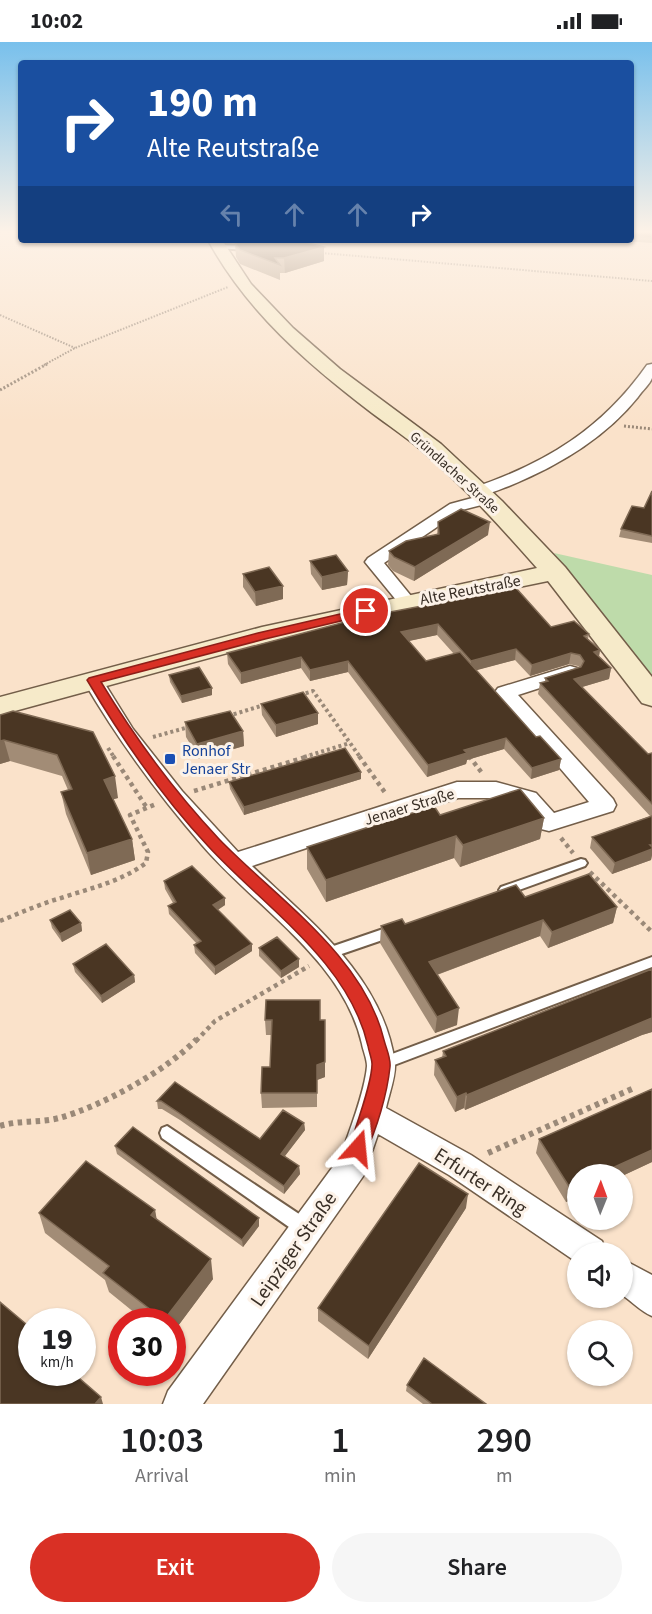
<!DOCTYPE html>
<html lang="en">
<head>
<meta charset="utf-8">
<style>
	:root { --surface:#fff; --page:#f6f6f6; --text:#202124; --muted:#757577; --accent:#d93025 }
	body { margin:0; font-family:"Source Sans 3",sans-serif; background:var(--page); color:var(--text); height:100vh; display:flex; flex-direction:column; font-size:22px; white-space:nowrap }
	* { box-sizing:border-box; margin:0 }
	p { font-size:20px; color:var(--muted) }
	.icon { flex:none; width:33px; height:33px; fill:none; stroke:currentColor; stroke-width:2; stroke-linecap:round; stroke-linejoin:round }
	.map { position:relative; height:1362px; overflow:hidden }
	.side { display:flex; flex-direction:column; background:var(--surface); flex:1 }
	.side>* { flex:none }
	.banner { position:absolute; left:18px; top:18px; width:616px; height:183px; border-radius:6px; box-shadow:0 2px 4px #0004; background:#1a4fa0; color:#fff; overflow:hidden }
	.needle { width:39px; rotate:1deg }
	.buttons { position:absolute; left:567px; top:1122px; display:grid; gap:12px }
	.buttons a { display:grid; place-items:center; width:66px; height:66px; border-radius:50%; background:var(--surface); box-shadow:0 2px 4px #0004; font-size:30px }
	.speed { position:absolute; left:18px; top:1266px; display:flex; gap:12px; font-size:30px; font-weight:700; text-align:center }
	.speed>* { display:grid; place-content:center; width:78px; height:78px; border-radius:50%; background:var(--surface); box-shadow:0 2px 4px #0004; line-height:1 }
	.speed small { font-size:15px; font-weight:400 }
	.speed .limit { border:9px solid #d22; background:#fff; color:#111 }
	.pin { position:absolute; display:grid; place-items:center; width:51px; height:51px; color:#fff; margin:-26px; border:3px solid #fff; border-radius:50%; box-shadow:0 2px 6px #0007 }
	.me { position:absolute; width:66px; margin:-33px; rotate:18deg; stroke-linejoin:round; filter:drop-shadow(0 0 4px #0008) }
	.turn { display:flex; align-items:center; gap:21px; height:126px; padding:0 30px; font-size:27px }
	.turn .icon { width:78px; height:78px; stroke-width:2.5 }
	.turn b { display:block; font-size:42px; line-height:51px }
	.lanes { display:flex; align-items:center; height:57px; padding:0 30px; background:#0003; justify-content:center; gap:30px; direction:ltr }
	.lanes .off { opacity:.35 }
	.eta { display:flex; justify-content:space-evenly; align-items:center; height:102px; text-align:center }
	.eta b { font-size:36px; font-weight:600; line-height:42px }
	.button { display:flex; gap:12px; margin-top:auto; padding:12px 30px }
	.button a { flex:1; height:69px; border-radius:36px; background:var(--accent); color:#fff; font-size:24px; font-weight:600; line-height:69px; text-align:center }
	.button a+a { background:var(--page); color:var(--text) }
	.status { display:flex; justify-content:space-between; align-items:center; height:42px; padding:0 30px; background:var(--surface); direction:ltr }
	.status svg { height:16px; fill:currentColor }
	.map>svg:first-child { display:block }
</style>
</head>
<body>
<div class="status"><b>10:02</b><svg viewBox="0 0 49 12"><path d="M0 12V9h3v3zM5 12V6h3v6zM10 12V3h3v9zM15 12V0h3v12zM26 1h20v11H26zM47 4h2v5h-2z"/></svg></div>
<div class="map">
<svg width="652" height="1362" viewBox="0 0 652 1362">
	<rect width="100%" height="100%" fill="#fae2ca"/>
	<path fill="#bedbaa" d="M 554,511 L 652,533 L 652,634 Z"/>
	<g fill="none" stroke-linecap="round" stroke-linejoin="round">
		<g stroke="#735e49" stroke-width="4">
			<path id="lane" d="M 219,203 L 248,204 L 251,206 L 248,208 L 217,206 Z
				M 581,817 L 585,818 L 587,821 L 585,824 L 505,853 L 501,851 L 499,848 L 501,845 Z
				M 392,884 L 397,885 L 398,889 L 397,893 L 327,917 L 322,916 L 320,912 L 322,908 Z
				M 652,915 L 652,925 L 381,1028 L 376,1026 L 374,1022 L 376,1018 Z
				M 167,1084 L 311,1180 L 313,1186 L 311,1192 L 305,1194 L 299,1192 L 162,1096 L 160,1091 L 162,1086 Z"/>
		</g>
		<g stroke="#735e49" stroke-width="3">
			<path id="street" d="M 652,322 C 652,326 652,332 652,336 C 650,342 642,349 638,355 C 605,396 558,424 509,444 C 498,448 485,455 473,452 L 471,449 L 473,446 C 546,421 602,387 647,323 Z
				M 487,452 L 493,454 L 495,457 L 493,460 L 462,468 L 384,521 L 416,560 L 413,564 L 401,564 L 365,520 L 368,516 L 450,462 Z
				M 570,624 L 577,626 L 580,630 L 577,634 L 518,653 L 613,757 L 616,763 L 613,769 L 549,789 L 541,787 L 520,763 L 496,756 L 458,756 L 252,824 C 311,880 383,935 395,1021 C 396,1034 389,1052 386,1066 L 471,1113 L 602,1199 L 606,1210 L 578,1210 L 578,1221 L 449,1133 L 378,1092 L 364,1133 L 203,1362 L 163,1362 L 168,1349 L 340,1115 C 349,1091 365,1049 367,1024 C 367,1017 363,1008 362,1002 C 343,918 256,866 202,803 C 157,751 118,698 83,638 L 86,634 L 93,632 L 100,634 L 133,687 L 182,749 L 238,810 L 457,740 L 496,740 L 536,751 L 554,771 L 589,760 L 495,650 L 498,646 Z
				M 622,1217 L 652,1233 L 652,1274 C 640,1269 633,1260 622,1253 Z"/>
		</g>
		<g stroke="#735e49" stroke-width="3">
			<path id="secondary" d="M 208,198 L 222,198 L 251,242 L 293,286 L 340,327 L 441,402 L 502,459 L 565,525 L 652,635 L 652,664 L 642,661 L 548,539 L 407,568 L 268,600 L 0,673 L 0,655 L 262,585 L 537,526 C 500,484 462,442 419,406 C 404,394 388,383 372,371 C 308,322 247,270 208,198 Z"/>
		</g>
		<path stroke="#9a8978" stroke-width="2" stroke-dasharray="1.5 1.5" stroke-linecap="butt" d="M 322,211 L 652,239
			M 0,273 L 75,306
			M 44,323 L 75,306 L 228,245"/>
		<path stroke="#9a8978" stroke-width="3" stroke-dasharray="2 2" stroke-linecap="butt" d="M 0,348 L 47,322
			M 624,384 L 652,387"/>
		<path stroke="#9a8978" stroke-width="4" stroke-dasharray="3 3" stroke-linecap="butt" d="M 300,653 L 313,649 L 360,715
			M 228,674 L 264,663
			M 153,695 L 189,685
			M 108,706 L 114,715
			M 468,713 L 470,715
			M 304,715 L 350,701"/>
		<path stroke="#9a8978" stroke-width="4.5" stroke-dasharray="4 4" stroke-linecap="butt" d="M 113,714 L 147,766
			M 359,714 L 386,752
			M 469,714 L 482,731
			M 194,749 L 309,714
			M 561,796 L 573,811
			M 590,830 L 652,890
			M 0,879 C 20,871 40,862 61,856 C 91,846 120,840 146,821 L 148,810 L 130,773 L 156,762
			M 196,999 L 215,979 L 309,924"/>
		<path stroke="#9a8978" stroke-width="6" stroke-dasharray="4.5 4.5" stroke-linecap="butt" d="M 0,1084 C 19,1078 40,1081 59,1076 C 102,1064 166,1029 197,997
			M 488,1111 L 634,1046"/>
		<use href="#lane" fill="#fff" fill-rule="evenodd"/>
		<use href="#street" fill="#fff" fill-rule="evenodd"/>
		<use href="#secondary" fill="#f6eac9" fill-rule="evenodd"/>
	</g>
	<path fill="#a28c76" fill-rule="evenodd" d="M 632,189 L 652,189 L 652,201 L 611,198 L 632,198 Z
		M 235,201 L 324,205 L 324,219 L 285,231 L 280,231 L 280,238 L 240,222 L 236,215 Z
		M 652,449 L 652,501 L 619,495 L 621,487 L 644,466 Z
		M 438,480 L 488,493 L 414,539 L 393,529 L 388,523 L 389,509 L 437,493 Z
		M 310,519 L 348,529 L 347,543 L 322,548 L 311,532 Z
		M 243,532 L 283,544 L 283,557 L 256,564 L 243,545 Z
		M 385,571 L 551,585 L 589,592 L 588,597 L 600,608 L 599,615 L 611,626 L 609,637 L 582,645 L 648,712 L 652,711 L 652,813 L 651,818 L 612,832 L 590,806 L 592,795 L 650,774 L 538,652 L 540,641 L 545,640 L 545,636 L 579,625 L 578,624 L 569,622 L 530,634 L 515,618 L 476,628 L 536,695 L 561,717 L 559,728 L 531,737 L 504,707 L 467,718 L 466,722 L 427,735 L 348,630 L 310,639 L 301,626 L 241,642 L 228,622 L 227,611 ZM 437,593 L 454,612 L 426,619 L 408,599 Z
		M 169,633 L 212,646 L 212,653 L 182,661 L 170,640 Z
		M 261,662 L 318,671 L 318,682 L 276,695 L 262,673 Z
		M 0,673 L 118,756 L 113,757 L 132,797 L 135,818 L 91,833 L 66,772 L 61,750 L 68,748 L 62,734 L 10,719 L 0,722 Z
		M 185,680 L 243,689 L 244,704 L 199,717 L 186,695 Z
		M 361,730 L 361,737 L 244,773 L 230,747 L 229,740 Z
		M 440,773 L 544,776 L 540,797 L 460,825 L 454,816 L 326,860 L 307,827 L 307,805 Z
		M 164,839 L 225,856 L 225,863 L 218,868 L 252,902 L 252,909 L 215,933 L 195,911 L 194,903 L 197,902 L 169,872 L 168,864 L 173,861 L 165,847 Z
		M 525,855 L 617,865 L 613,881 L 548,906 L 540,894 L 437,933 L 457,983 L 435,991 L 380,901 L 381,884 L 405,882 Z
		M 50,878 L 81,881 L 82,889 L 62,900 L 52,886 Z
		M 259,906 L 299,925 L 281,936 L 259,914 Z
		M 73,922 L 134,933 L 135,940 L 102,961 L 75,930 Z
		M 652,927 L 652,990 L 642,993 L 465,1068 L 464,1066 L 455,1070 L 434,1033 L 435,1018 L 442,1016 L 443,1009 Z
		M 265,978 L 320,978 L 325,1035 L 317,1038 L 317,1065 L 262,1066 L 261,1051 L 270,1025 L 272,993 L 266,993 Z
		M 175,1040 L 260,1097 L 304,1081 L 305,1088 L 285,1114 L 299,1124 L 300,1132 L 284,1152 L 180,1078 L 162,1067 L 158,1067 L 157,1059 Z
		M 652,1047 L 652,1120 L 622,1134 L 622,1132 L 566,1160 L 536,1111 L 539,1097 Z
		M 115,1104 L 259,1184 L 243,1205 L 117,1112 Z
		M 466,1166 L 368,1317 L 318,1279 L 318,1266 Z
		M 155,1168 L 156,1178 L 213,1237 L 172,1292 L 172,1280 L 146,1280 L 109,1250 L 105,1238 L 45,1191 L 39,1171 Z
		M 407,1343 L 486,1362 L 423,1362 L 406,1349 Z"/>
	<path fill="#7f6a55" d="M 324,205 L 324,219 L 285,231 L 284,216 Z
		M 490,480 L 488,493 L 414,539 L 415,525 Z
		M 348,529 L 347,543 L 322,548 L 322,535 Z
		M 283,544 L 283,557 L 256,564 L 255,550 Z
		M 438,582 L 437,593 L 400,601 L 401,590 Z
		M 516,607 L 515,618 L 470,630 L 471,619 Z
		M 600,608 L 598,619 L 594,610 Z
		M 571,611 L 569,622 L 530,634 L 532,623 Z
		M 301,615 L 301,626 L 241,642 L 241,631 Z
		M 348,619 L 348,630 L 310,639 L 310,628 Z
		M 611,626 L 609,637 L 572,648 L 574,637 Z
		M 212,646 L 212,653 L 182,661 L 181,654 Z
		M 318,671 L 318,682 L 276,695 L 276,683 Z
		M 243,689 L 244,704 L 199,717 L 197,702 Z
		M 506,696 L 504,707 L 467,718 L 466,722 L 427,735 L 428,723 L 464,708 Z
		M 4,698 L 10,719 L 0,722 L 0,699 Z
		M 561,717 L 559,728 L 531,737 L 532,726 Z
		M 361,730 L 361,737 L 244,773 L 244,765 Z
		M 115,734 L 118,756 L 107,759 L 104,738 Z
		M 544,776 L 540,797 L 460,825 L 463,803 Z
		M 456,794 L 454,816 L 326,860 L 326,838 Z
		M 132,797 L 135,818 L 91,833 L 87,811 Z
		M 652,803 L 652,813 L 651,818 L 612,832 L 615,821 Z
		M 225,856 L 225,863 L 214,870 L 213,863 Z
		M 617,865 L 613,881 L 548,906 L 552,890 Z
		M 543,878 L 540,894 L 428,936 L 429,920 Z
		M 81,881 L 82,889 L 62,900 L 60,892 Z
		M 252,902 L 252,909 L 215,933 L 215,925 Z
		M 299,917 L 299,925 L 281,936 L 281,929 Z
		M 134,933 L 135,940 L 102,961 L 101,954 Z
		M 459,966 L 457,983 L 435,991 L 437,975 Z
		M 652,976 L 652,990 L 642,993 L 465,1068 L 467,1053 Z
		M 325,1020 L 325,1035 L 317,1038 L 317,1065 L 317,1023 Z
		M 466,1051 L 464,1066 L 455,1070 L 457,1055 Z
		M 304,1081 L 305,1088 L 281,1119 L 281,1112 Z
		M 652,1108 L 652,1120 L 622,1134 L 622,1132 L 599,1132 Z
		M 299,1124 L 300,1132 L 284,1152 L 284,1144 Z
		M 578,1142 L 578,1155 L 566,1160 L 570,1146 Z
		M 468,1152 L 466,1166 L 368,1317 L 369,1304 Z
		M 155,1168 L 159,1189 L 151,1173 Z
		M 259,1176 L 259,1184 L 243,1205 L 242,1198 Z
		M 211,1217 L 213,1237 L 172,1292 L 172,1280 L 165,1280 L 164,1278 Z
		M 101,1355 L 103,1362 L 95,1362 Z"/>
	<path fill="#4a3623" stroke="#7f6a55" stroke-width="1.5" d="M 632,189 L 652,189 L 652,196 L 632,194 Z
		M 248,198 L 272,198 L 305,200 L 324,205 L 284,216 L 275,216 L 280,223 L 240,208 L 235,201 L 248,199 Z
		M 652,449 L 652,494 L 621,487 L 632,464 L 644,466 Z
		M 461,467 L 490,480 L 415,525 L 394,515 L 389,509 L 406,499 L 439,492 L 438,480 Z
		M 336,513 L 348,529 L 322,535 L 310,519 Z
		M 269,525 L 283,544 L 255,550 L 243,532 Z
		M 516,546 L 551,585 L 574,579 L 589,592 L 584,594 L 600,608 L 594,610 L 611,626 L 574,637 L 648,712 L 652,711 L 652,762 L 540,641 L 548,639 L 545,636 L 581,625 L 584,619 L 580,613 L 571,611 L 532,623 L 516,607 L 471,619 L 438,582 L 401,590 L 426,619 L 460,610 L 536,695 L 540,694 L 561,717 L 532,726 L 506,696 L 464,708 L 467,711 L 428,723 L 348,619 L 310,628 L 301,615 L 241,631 L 227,611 L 383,570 L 385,571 Z
		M 199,625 L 212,646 L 181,654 L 169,633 Z
		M 303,650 L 318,671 L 276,683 L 261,662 Z
		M 13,669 L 93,690 L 115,734 L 104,738 L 132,797 L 87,811 L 61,750 L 72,747 L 57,713 L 4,698 L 0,699 L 0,673 Z
		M 230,669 L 243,689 L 197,702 L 185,680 Z
		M 345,706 L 361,730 L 244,765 L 229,740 Z
		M 520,747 L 544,776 L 463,803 L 456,794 L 326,838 L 307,805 L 434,764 L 440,773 Z
		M 652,774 L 652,803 L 650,803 L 652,805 L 652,807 L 615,821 L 592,795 Z
		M 192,824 L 225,856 L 213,863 L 252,902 L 215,925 L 194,903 L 201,899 L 168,864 L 176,860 L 164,839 Z
		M 589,832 L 617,865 L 552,890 L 543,878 L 429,920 L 459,966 L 437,975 L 381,884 L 402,877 L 405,882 L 516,843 L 525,855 Z
		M 70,868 L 81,881 L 60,892 L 50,878 Z
		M 277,895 L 299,917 L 281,929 L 259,906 Z
		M 106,902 L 134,933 L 101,954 L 73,922 Z
		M 652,927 L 652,976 L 467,1053 L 466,1051 L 457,1055 L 435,1018 L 446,1014 L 443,1009 Z
		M 266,958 L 320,958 L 320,978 L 325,978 L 325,1020 L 317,1023 L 317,1051 L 261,1051 L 262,1025 L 270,1025 L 272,978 L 265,978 Z
		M 175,1040 L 260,1097 L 283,1068 L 304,1081 L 281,1112 L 299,1124 L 284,1144 L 179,1071 L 161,1059 L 157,1059 Z
		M 652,1047 L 652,1108 L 599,1132 L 578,1132 L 578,1142 L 570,1146 L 539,1097 Z
		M 133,1085 L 259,1176 L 242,1198 L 115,1104 Z
		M 86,1119 L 155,1168 L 151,1173 L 211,1217 L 164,1278 L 103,1231 L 109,1224 L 39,1171 Z
		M 419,1121 L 468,1152 L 369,1304 L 318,1266 Z
		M 0,1260 L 32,1287 L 32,1330 L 72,1330 L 101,1355 L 95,1362 L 0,1362 Z
		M 424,1316 L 486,1362 L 432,1362 L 407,1343 Z"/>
	<linearGradient id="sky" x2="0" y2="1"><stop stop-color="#78c0ec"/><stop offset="0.5" stop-color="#fdf2e7"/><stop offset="1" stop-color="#fdf2e7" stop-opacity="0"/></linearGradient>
	<rect width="652" height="380" fill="url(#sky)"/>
	<path fill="#d93025" stroke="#8d1f18" stroke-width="1.5" d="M 366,566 L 372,569 L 370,572 L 265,597 L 101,640 C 135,696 174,749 219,797 C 276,856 364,914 384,998 C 386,1006 391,1016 390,1025 C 387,1053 377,1086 365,1112 L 358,1115 L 351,1112 L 349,1106 C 355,1086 372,1042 372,1022 C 372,1017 369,1010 368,1004 C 349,920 264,865 208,804 C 161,754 122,697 87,638 L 89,636 L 258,591 Z"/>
	<rect fill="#1a4fb4" stroke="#fcf2e8" stroke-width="2" x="164" y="711" width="12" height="12" rx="3"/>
	<g text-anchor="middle" stroke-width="6" stroke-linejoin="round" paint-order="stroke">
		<g font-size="14" fill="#392f26" stroke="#fcf2e8">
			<text transform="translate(455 430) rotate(42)" y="5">Gründlacher Straße</text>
		</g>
		<g font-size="16" fill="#392f26" stroke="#fcf2e8">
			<text transform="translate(470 547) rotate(-11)" y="6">Alte Reutstraße</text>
			<text transform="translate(409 764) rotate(-17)" y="6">Jenaer Straße</text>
		</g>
		<g font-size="16" fill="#164399" stroke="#fcf2e8" text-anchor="start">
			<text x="182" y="714">Ronhof<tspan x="182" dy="18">Jenaer Str</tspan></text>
		</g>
		<g font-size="20" fill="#392f26" stroke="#fcf2e8">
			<text transform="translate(481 1139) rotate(33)" y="7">Erfurter Ring</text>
			<text transform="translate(293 1207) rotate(-55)" y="7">Leipziger Straße</text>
		</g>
	</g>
</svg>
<div class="buttons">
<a><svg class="needle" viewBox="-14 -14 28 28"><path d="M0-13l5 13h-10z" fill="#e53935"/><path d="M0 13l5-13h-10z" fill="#757577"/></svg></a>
<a><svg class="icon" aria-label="sound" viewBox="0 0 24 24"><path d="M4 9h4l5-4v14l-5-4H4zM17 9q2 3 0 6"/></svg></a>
<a><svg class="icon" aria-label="search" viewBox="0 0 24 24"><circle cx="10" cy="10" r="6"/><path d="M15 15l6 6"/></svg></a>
</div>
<div class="speed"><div>19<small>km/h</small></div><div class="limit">30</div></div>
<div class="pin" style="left:366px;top:569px;background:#d93025"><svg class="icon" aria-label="arrive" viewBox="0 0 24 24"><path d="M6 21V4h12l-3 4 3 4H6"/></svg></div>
<svg class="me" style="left:358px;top:1106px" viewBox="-20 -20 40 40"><path d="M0-17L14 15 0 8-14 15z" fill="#d93025" stroke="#fff" stroke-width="4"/></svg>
<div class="banner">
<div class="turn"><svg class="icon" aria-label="right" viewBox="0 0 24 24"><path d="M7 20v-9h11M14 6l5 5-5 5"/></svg><div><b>190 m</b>Alte Reutstraße</div></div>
<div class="lanes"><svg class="icon off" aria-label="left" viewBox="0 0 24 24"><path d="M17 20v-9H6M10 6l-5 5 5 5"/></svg><svg class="icon off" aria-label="ahead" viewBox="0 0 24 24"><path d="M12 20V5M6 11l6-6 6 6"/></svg><svg class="icon off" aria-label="ahead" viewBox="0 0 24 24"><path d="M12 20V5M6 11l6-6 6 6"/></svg><svg class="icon" aria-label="right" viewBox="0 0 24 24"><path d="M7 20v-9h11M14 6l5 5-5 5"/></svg></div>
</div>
</div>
<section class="side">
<div class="eta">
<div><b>10:03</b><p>Arrival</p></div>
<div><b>1</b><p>min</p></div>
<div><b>290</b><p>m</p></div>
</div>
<div class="button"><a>Exit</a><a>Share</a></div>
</section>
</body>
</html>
